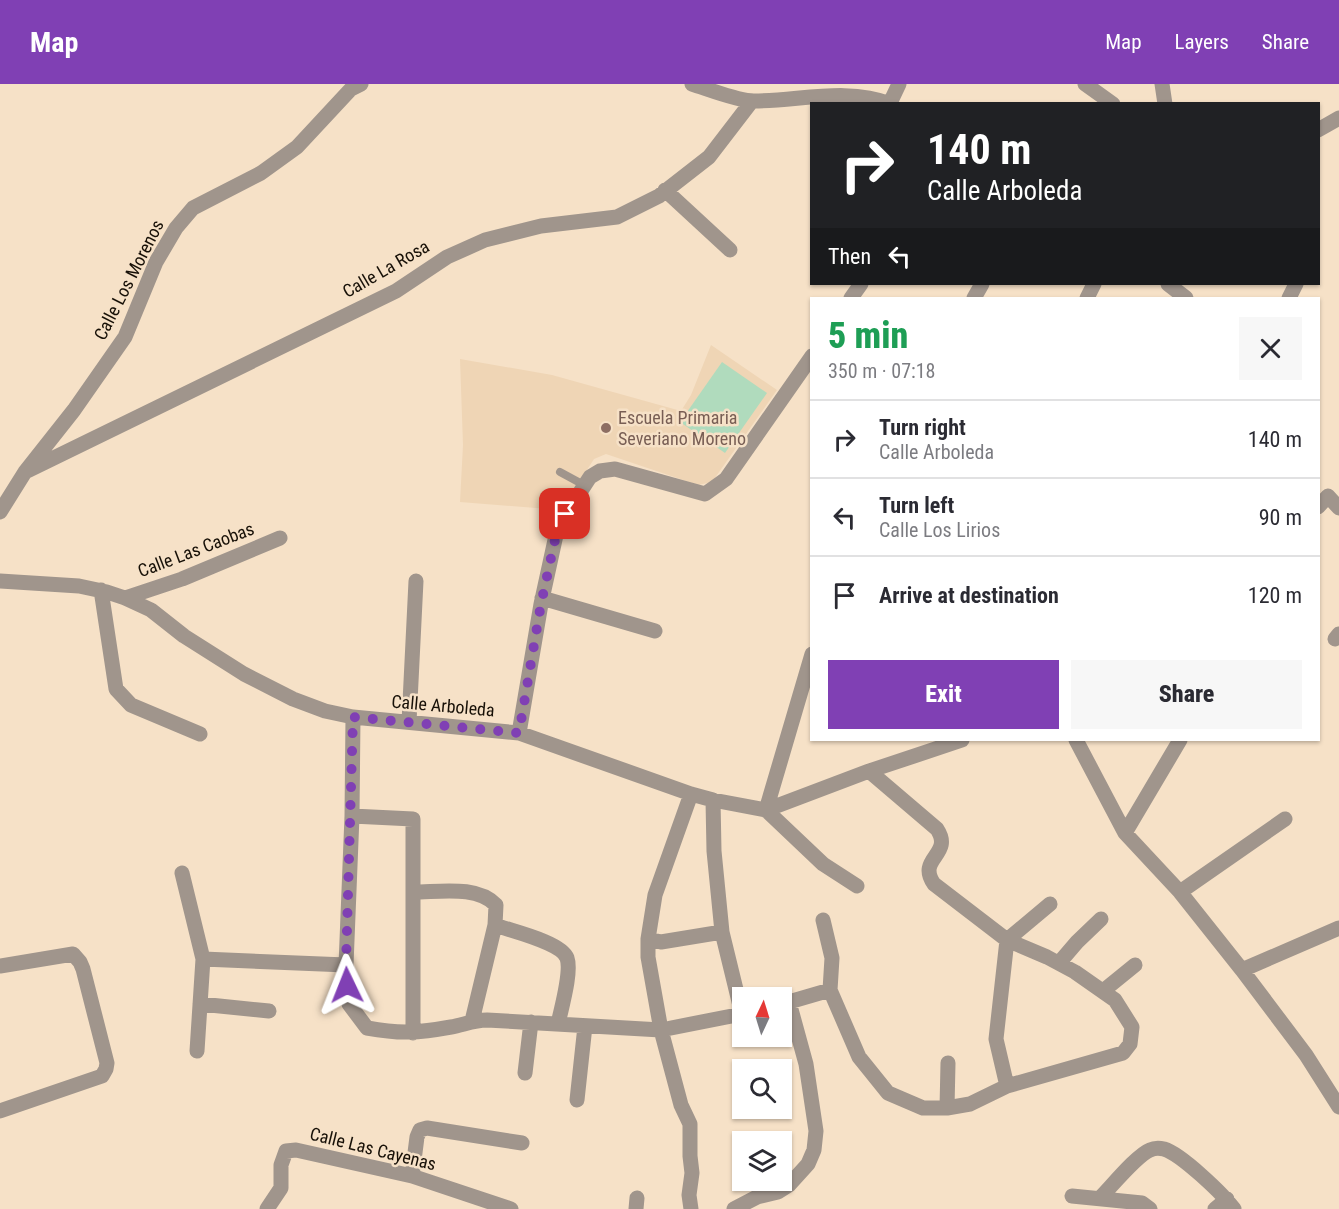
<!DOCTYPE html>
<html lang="en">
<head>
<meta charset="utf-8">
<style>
	:root { --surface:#fff; --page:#f7f7f7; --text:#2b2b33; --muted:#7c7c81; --line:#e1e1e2; --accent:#8040b4 }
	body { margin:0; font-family:"Roboto Condensed",sans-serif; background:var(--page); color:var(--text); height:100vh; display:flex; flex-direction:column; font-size:22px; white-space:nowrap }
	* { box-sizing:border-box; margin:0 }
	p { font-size:20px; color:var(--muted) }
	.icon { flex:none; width:33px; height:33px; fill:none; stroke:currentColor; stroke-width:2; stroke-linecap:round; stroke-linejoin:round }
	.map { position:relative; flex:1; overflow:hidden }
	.side { position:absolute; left:810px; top:213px; width:510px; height:444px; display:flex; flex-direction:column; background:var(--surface); border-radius:0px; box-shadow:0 2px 4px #0004 }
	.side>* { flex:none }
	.top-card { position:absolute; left:810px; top:18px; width:510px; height:183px; border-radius:0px; box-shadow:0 2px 4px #0004; background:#202124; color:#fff; overflow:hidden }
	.needle { width:39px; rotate:4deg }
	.buttons { position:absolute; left:732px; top:903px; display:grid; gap:12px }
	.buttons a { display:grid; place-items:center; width:60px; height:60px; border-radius:0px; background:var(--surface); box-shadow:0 2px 4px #0004; font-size:30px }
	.pin { position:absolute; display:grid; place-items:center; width:51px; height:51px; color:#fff; margin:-26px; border-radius:12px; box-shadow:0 3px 9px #0006 }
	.me { position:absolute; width:66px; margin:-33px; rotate:358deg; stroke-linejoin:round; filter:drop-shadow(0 0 4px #0008) }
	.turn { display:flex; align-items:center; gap:21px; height:126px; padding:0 18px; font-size:27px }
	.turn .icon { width:78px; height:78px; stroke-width:2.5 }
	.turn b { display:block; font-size:42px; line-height:51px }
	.then { display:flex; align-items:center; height:57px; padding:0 18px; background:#0003; gap:12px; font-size:22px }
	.round { display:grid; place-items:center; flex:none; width:63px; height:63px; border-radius:0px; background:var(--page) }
	.overview { display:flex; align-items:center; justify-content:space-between; height:102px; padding:0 18px }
	h1 { font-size:36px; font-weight:800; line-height:45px; color:#1e9e55 }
	.cta { display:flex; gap:12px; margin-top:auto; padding:12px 18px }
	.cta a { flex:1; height:69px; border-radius:0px; background:var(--accent); color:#fff; font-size:24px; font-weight:800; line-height:69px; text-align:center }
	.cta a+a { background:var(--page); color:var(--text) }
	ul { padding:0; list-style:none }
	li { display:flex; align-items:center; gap:18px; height:78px; padding:0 18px; border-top:2px solid var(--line) }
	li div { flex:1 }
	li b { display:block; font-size:22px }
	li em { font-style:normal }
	header { display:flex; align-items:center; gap:36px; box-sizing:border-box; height:84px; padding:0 30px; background:var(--accent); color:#fff }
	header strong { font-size:28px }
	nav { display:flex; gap:33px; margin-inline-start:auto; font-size:21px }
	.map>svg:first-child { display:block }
</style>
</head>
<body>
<header>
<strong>Map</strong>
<nav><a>Map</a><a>Layers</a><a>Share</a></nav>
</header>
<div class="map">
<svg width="1339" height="1125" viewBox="0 0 1339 1125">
	<rect width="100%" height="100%" fill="#f6e1c7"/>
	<path fill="#efd5b5" d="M 711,261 L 777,306 L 712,398 L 698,401 L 606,370 L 594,375 L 561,426 L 460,418 L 463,361 L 460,275 L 552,291 L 681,327 L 691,311 Z"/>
	<path fill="#b0dbbd" d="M 722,278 L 767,309 L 725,369 L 680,338 Z"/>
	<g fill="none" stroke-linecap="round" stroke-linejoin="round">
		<path stroke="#a0958c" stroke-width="8" d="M 560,388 L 584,401"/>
		<path stroke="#a0958c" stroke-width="15" d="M 692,0 C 708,5 738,17 754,17 C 800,17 846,3 891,20
			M 1085,0 L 1113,20
			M 1162,0 L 1165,20
			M 890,19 L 899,0
			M 1318,46 L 1339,34
			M 665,106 L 730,166
			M 1168,200 L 1186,214
			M 851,214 L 861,200
			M 974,214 L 982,200
			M 1087,214 L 1094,200
			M 1289,214 L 1296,200
			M 25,388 L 396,207 L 447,173 L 485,156 L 541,142 L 617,133 L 659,112 L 709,73 L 752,17
			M 1318,423 L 1328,412 L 1339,424
			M 0,428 L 25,388 L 74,326 L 125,253 L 156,178 L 176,144 L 193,124 L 261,89 L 297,63 L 351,5 L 361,0
			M 0,497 L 79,502 L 107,508 L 125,514 L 151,526 L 184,552 L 244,590 L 293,615 L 325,627 L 353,633 L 519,649 L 691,710 L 713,716 L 766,726 L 869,687 L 962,656
			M 101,506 L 116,605 L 131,621 L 200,650
			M 125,514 L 182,495 L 280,454
			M 542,514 L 655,547
			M 1335,555 L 1339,550
			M 353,633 L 352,732 L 346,881 L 349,920 L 367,944 C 400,950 418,949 451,943 C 463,941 474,936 487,936 L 661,946 L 742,930
			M 409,638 L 416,497
			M 519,649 L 541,520 L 558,442 L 590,393 L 600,387 L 615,385 L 705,410 L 726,395 L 812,272
			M 1076,656 L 1125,749 L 1180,808 L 1242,886 L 1306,971 L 1339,1023
			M 869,687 L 937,745 C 954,771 916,774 934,800 L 1007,856 L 1047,873 L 1075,888 L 1115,916 L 1132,943 L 1130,960 L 1123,969 L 1007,1002
			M 691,710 L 655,811 L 648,855 L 648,873 L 661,946 L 681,1021 L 690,1040 L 690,1072 L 692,1089 L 689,1111 L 691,1125
			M 713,716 L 714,767 L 722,848 L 742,930
			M 766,726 L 812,570
			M 766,726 L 823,780 L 857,802
			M 352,732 L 413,735 L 413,949
			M 1125,749 L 1180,656
			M 182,789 L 203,875 L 197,967
			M 413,808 C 440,808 477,801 496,821 L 495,841 L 472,937
			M 1180,808 L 1285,735
			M 823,836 L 832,874 L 830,906 L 859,973 L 888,1009 L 923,1024 L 947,1024 L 970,1020 L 1007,1002 L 996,955 L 1007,856 L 1050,820
			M 495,841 C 511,847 561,858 567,874 C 572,888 561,925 558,940
			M 648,855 L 661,858 L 722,848
			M 203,875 L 346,881
			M 1059,879 L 1077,858 L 1101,835
			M 0,882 L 73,870 L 80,878 L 83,885 L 107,979 L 106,985 L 102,992 L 0,1027
			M 1242,886 L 1339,844
			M 1103,907 L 1135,881
			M 200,920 L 269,927
			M 782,920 L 830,906
			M 525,989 L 531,938
			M 577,1016 L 585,942
			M 947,1024 L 948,979
			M 412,1092 L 417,1053 L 420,1046 L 427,1044 L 522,1059
			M 1072,1112 L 1142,1119 L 1150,1125
			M 1100,1114 C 1111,1103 1137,1071 1150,1066 C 1154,1064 1160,1064 1164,1065 C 1181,1070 1223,1110 1234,1125
			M 267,1125 L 281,1104 L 281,1081 L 286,1067 L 296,1066 L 412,1092 L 511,1125
			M 636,1125 L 637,1114
			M 734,1125 L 757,1113 L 778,1108 L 789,1101 L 808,1080 L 814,1066 L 816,1047 L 806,980 L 789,918
			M 1215,1125 L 1227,1115"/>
	</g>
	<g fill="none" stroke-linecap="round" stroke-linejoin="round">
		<path stroke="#8040b4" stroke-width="10" stroke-dasharray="0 18" d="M 347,901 L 346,881 L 353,633 L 519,649 L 541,520 L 558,442 L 565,430"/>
	</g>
	<circle fill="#8d6e63" stroke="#f6e1c7" stroke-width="2" cx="606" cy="344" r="6"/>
	<g text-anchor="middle" stroke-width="5" stroke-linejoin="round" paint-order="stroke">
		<g font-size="18" fill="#171007" stroke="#f6e1c7">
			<text transform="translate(386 185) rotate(-30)" y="6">Calle La Rosa</text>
			<text transform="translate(129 196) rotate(-63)" y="6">Calle Los Morenos</text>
			<text transform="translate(196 466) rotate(-21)" y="6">Calle Las Caobas</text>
			<text transform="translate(443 622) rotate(5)" y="6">Calle Arboleda</text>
			<text transform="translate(373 1065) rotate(14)" y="6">Calle Las Cayenas</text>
		</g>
		<g font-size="18" fill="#785e54" stroke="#f6e1c7" text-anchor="start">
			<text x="618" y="340">Escuela Primaria<tspan x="618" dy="21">Severiano Moreno</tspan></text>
		</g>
	</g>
</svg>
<div class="buttons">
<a><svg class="needle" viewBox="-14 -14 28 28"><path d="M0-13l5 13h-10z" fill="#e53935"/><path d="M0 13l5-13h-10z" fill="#7c7c81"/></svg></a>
<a><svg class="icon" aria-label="search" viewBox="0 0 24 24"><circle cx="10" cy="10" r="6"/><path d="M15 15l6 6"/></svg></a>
<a><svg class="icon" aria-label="layers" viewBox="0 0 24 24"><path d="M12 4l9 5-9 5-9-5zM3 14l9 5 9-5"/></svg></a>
</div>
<div class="pin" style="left:565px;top:430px;background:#d93025"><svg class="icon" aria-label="arrive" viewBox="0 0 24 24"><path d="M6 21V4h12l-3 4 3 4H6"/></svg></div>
<svg class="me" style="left:347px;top:901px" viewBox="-20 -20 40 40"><path d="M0-17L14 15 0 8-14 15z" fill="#8040b4" stroke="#fff" stroke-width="4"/></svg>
<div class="top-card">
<div class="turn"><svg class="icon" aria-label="right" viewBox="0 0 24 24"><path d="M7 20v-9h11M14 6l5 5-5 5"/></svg><div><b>140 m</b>Calle Arboleda</div></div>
<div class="then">Then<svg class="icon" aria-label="left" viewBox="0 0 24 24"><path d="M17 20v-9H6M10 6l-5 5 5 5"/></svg></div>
</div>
<section class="side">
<div class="overview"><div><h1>5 min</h1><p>350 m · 07:18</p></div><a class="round"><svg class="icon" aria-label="close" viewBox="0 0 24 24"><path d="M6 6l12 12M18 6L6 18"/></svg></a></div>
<ul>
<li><svg class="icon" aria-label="right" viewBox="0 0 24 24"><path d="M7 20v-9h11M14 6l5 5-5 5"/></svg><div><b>Turn right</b><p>Calle Arboleda</p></div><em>140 m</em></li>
<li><svg class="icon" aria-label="left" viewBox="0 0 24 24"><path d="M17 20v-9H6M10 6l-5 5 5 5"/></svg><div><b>Turn left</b><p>Calle Los Lirios</p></div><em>90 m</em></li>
<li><svg class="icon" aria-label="arrive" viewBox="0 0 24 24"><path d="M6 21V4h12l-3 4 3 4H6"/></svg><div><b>Arrive at destination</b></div><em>120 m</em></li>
</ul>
<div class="cta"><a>Exit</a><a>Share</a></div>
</section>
</div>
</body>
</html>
